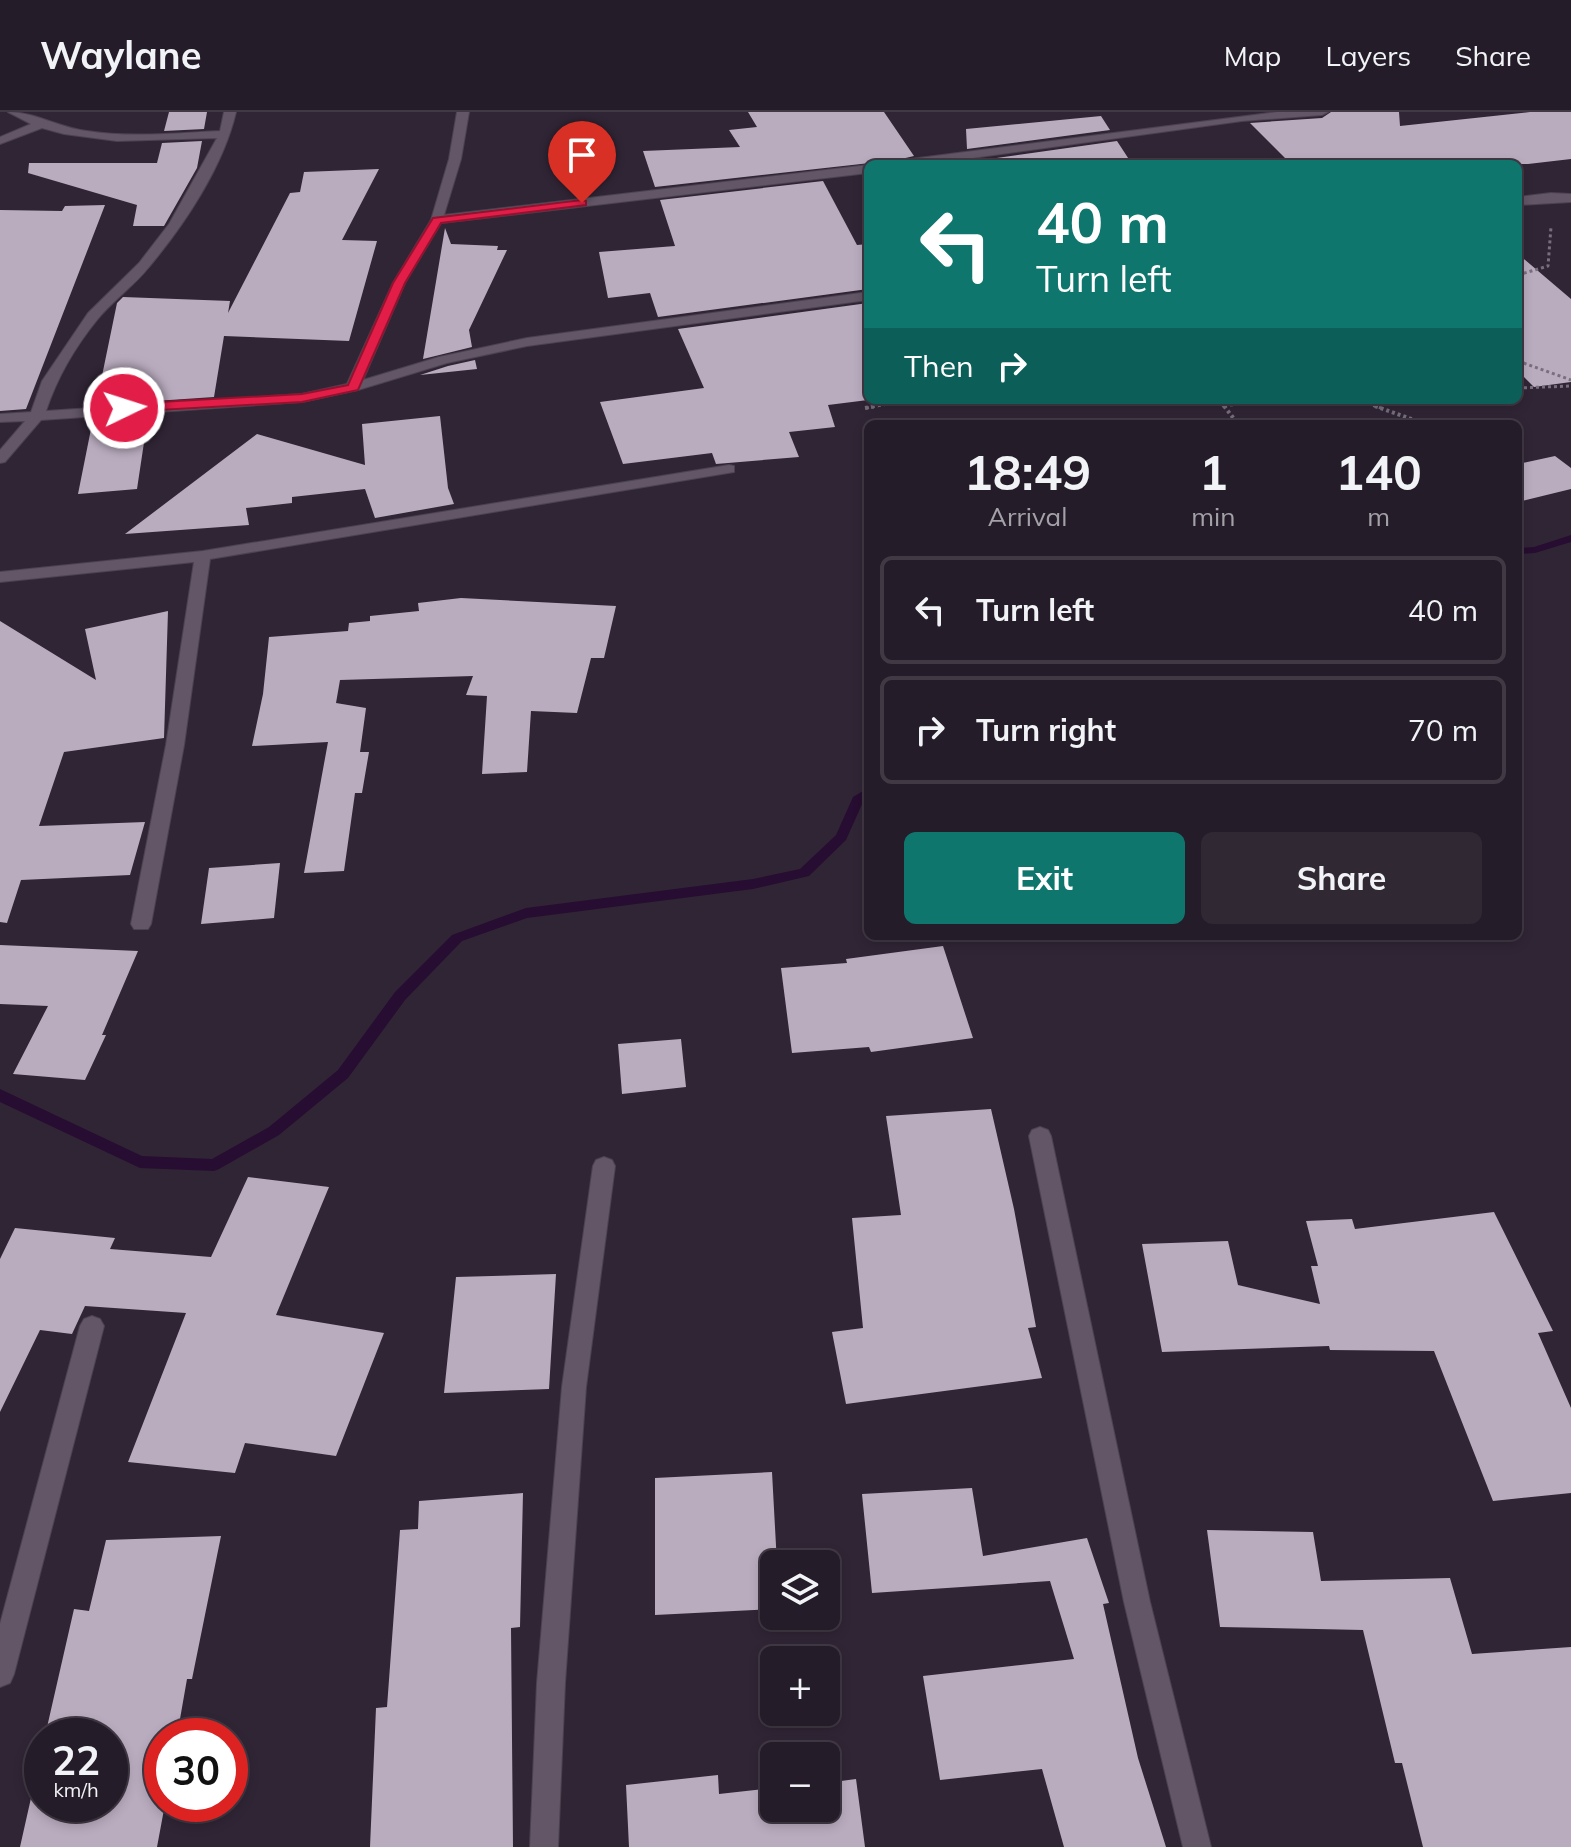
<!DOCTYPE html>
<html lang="en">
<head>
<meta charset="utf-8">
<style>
	:root { --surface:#241c28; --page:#302934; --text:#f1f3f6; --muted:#a3a1a8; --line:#413a45; --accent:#0f766e }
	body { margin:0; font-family:Mulish,sans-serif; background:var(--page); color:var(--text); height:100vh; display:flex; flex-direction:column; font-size:30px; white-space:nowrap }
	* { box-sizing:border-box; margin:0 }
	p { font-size:26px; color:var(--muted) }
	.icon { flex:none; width:44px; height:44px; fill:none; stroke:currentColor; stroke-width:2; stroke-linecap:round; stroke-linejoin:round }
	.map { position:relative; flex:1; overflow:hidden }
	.sheet { position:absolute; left:864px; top:308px; width:658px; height:520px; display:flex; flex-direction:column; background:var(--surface); border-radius:12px; box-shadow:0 4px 12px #0003,0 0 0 2px var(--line) }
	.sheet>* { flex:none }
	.hud { position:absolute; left:864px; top:48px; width:658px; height:244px; border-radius:12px; box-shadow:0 4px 12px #0003,0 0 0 2px var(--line); background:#0f766e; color:#fff; overflow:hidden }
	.tools { position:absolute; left:760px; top:1438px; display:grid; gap:16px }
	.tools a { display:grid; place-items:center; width:80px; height:80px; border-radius:12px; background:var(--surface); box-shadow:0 4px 12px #0003,0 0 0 2px var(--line); font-size:40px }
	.speed { position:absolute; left:24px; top:1606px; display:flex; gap:16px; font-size:40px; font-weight:700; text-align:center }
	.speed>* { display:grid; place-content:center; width:104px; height:104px; border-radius:50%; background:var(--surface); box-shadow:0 4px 12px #0003,0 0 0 2px var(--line); line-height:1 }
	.speed small { font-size:20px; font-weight:400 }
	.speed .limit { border:12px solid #d22; background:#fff; color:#111 }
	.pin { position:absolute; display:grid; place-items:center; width:68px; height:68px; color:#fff; margin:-82px -34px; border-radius:50% 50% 50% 0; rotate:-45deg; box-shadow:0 0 8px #0007 }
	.pin .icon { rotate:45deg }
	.me { position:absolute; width:88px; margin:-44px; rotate:86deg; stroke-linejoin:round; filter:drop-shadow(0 0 6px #0008) }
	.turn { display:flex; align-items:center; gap:28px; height:168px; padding:0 40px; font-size:36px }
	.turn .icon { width:104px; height:104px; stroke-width:2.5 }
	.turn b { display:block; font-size:56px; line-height:68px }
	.then { display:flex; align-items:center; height:76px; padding:0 40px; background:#0003; gap:16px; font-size:30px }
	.eta { display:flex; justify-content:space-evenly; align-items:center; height:136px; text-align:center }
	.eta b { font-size:48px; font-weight:700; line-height:56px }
	.cta { display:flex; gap:16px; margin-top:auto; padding:16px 40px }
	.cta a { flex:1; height:92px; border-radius:12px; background:var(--accent); color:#fff; font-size:32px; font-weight:700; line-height:92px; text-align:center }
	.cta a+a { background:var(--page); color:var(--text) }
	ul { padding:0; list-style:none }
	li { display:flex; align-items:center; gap:24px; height:108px; margin:0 16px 12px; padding:0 24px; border:4px solid var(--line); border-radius:12px }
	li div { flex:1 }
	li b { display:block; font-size:30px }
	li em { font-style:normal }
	header { display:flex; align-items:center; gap:48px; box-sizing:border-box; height:112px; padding:0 40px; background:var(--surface); border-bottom:2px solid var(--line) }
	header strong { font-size:38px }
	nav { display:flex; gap:44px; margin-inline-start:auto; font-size:28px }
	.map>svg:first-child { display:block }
</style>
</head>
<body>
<header>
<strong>Waylane</strong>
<nav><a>Map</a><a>Layers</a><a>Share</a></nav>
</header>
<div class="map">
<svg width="1571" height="1735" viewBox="0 0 1571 1735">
	<rect width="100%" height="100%" fill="#302535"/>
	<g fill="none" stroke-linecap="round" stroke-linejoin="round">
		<path fill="#270d31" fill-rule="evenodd" d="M 1571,423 L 1571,430 L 1535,441 L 1518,442 L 1518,436 L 1534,435 Z
			M 868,676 L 868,687 L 863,690 L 846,728 L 809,764 L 753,777 L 527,806 L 462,829 L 405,888 L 348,966 L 279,1023 L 219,1057 L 214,1059 L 140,1056 L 0,990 L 0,977 L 142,1044 L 212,1047 L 269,1015 L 338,958 L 395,880 L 452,823 L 526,796 L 753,767 L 800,757 L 836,723 L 853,685 Z"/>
	</g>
	<path fill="#b9acbf" d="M 169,0 L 207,0 L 204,17 L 164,19 Z
		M 748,0 L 884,0 L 914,44 L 897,48 L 655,75 L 643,39 L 740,35 L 729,18 L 757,15 Z
		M 1331,0 L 1399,0 L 1400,14 L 1530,0 L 1571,0 L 1571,47 L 1528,52 L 1291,52 L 1250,11 L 1322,6 Z
		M 1101,4 L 1110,18 L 967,37 L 966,17 Z
		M 202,29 L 197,56 L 164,114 L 133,114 L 137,93 L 28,61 L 29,51 L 157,51 L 162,31 Z
		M 1117,29 L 1132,52 L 968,52 L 968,50 Z
		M 379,57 L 342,128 L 377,129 L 349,229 L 224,224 L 214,285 L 96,293 L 117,191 L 123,185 L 230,189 L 228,201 L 290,81 L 300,80 L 304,60 Z
		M 823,69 L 857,133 L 868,132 L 868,177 L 658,205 L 650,181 L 608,186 L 599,140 L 675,134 L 660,88 Z
		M 105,93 L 26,297 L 0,299 L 0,98 L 62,99 L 65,94 Z
		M 445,116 L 451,132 L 498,134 L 497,138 L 507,138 L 469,218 L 472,235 L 423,247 Z
		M 1518,142 L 1571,187 L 1571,270 L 1534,275 L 1518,259 Z
		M 868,191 L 868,288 L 828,293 L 835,315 L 789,320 L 799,345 L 716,352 L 712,341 L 623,352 L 600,290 L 704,276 L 678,217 Z
		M 475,248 L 477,257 L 420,263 L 448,254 Z
		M 148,304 L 137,377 L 78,382 L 93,307 Z
		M 440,304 L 448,376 L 454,392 L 375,406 L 365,377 L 292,385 L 292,391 L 246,396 L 249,413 L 125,422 L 257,322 L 365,353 L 362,312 Z
		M 1555,344 L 1571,356 L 1571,377 L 1518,390 L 1518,352 Z
		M 461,486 L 616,494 L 604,546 L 591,546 L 577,601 L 531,599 L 527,660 L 482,662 L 487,584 L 466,583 L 473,564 L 340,568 L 336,591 L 366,596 L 360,640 L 369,640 L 362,681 L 355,681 L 344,759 L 304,761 L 328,630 L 252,634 L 263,582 L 269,525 L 348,519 L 349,511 L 370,509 L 370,504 L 419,499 L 418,491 Z
		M 168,499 L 164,626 L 64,640 L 39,714 L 145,710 L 130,763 L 21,768 L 7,811 L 0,810 L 0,509 L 96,568 L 85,517 Z
		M 280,751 L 274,806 L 201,812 L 209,756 Z
		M 0,833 L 138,839 L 102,923 L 106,923 L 85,968 L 13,962 L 48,894 L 0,892 Z
		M 943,834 L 973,926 L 871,940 L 869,935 L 792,941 L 781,856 L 847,851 L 846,847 Z
		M 681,927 L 686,975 L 622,982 L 618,932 Z
		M 991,997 L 1014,1097 L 1036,1215 L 1028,1216 L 1042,1266 L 846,1292 L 832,1220 L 863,1216 L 852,1106 L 901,1103 L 886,1004 Z
		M 248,1065 L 329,1075 L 276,1203 L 384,1221 L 336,1344 L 245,1331 L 235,1361 L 128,1350 L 186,1201 L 85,1194 L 72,1222 L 40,1218 L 0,1300 L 0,1147 L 15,1116 L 115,1126 L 110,1137 L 211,1145 Z
		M 1494,1100 L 1553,1219 L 1538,1221 L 1571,1296 L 1571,1381 L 1493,1389 L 1434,1239 L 1330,1238 L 1329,1234 L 1162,1240 L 1142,1132 L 1228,1129 L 1238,1173 L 1320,1192 L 1311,1154 L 1318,1154 L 1306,1109 L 1352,1107 L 1355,1117 Z
		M 556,1162 L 549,1277 L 444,1281 L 456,1165 Z
		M 772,1360 L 777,1452 L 774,1452 L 774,1497 L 655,1503 L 655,1366 Z
		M 972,1376 L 983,1444 L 1087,1426 L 1109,1491 L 1103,1492 L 1138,1646 L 1166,1735 L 1064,1735 L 1042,1657 L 940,1668 L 923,1564 L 1074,1547 L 1050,1469 L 872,1481 L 862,1382 Z
		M 523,1381 L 520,1515 L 511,1516 L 513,1735 L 370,1735 L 376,1596 L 387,1595 L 400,1418 L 418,1417 L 419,1389 Z
		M 1207,1418 L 1313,1420 L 1321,1469 L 1450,1466 L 1472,1542 L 1571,1535 L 1571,1735 L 1423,1735 L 1402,1651 L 1395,1651 L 1363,1518 L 1220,1515 Z
		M 221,1424 L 192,1567 L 187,1567 L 177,1624 L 162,1624 L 162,1692 L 165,1692 L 157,1735 L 20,1735 L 42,1637 L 42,1692 L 110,1692 L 110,1624 L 45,1624 L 74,1497 L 89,1499 L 106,1428 Z
		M 718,1663 L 719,1682 L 774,1676 L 774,1696 L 826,1696 L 826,1671 L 856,1667 L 865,1735 L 629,1735 L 626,1673 Z"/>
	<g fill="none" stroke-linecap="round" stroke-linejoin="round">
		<g stroke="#4b424f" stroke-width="2">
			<path id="minor" d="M 8,0 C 35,0 60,16 87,19 C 131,26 176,21 220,19 L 224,0 L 236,0 C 223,55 185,112 149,155 C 134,174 112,189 97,208 C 75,235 57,266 46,299 L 302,282 L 347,272 L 393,171 L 431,108 L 449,47 L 457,0 L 469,0 L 461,47 L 444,103 L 868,53 L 868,61 L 441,111 L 405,171 L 363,268 L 439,245 L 527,226 L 868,180 L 868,188 L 527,234 L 447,251 L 358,278 L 302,290 L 41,308 L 5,350 L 0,351 L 0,338 L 25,309 L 0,310 L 0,302 L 31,300 L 42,269 L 88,201 L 139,151 L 169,112 L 217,26 L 117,29 L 64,22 L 42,16 L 0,32 L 0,25 L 31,12 Z
				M 1277,0 L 1328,0 L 1322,3 L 1242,9 L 929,52 L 897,52 L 903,48 Z
				M 1551,81 L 1571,82 L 1571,90 L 1518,93 L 1518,85 Z
				M 729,353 L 734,354 L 734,360 L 210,447 L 184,633 L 151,812 L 148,817 L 134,817 L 131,812 L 166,633 L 194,450 L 0,470 L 0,460 L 203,439 Z
				M 1040,1015 L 1048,1018 L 1051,1024 L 1150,1490 L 1211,1735 L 1183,1735 L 1124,1490 L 1029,1024 L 1032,1018 Z
				M 604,1045 L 612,1048 L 615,1054 L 586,1275 L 565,1571 L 558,1735 L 530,1735 L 537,1571 L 562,1275 L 593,1054 L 596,1048 Z
				M 92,1204 L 100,1207 L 104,1214 L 14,1562 L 10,1571 L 0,1575 L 0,1512 L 80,1214 L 84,1207 Z"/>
		</g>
		<path stroke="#786f7d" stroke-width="3" stroke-dasharray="3 3" stroke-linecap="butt" d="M 1518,163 L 1548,154 L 1551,115
			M 1518,249 L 1571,268
			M 1518,276 L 1571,274
			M 1219,288 L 1225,296
			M 1356,288 L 1381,296
			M 1224,294 L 1264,288
			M 866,296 L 909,288"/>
		<path stroke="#786f7d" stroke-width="4" stroke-dasharray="3 3" stroke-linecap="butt" d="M 1224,294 L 1238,312
			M 1375,294 L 1425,312
			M 865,296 L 877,294"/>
		<use href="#minor" fill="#625667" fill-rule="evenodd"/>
	</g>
	<path fill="#e11d48" stroke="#92132f" stroke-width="2" d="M 582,88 L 586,89 L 586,93 L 441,111 L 405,171 L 358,278 L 302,290 L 124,300 L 118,296 L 124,292 L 302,282 L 348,273 L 393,171 L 433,106 Z"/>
</svg>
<div class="tools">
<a><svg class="icon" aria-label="layers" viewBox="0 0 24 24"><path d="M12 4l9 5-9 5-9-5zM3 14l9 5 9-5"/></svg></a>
<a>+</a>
<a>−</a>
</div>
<div class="speed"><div>22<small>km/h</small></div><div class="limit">30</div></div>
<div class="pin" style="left:582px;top:91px;background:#d93025"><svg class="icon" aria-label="arrive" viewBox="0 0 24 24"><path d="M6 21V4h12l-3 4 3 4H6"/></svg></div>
<svg class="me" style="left:124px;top:296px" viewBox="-20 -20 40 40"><circle r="17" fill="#e11d48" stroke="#fff" stroke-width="3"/><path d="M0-11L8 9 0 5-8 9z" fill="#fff"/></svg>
<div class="hud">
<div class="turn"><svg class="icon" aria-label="left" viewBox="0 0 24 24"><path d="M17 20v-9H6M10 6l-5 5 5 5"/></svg><div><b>40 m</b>Turn left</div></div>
<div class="then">Then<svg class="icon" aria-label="right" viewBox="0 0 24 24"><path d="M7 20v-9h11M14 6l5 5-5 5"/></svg></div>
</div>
<section class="sheet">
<div class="eta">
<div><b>18:49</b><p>Arrival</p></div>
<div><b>1</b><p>min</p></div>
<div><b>140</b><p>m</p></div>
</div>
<ul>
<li><svg class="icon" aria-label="left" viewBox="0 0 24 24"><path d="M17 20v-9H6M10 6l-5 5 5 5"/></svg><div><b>Turn left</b></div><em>40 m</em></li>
<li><svg class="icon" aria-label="right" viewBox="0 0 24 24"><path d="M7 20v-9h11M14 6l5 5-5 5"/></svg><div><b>Turn right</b></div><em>70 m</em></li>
</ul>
<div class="cta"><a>Exit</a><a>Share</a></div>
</section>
</div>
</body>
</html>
